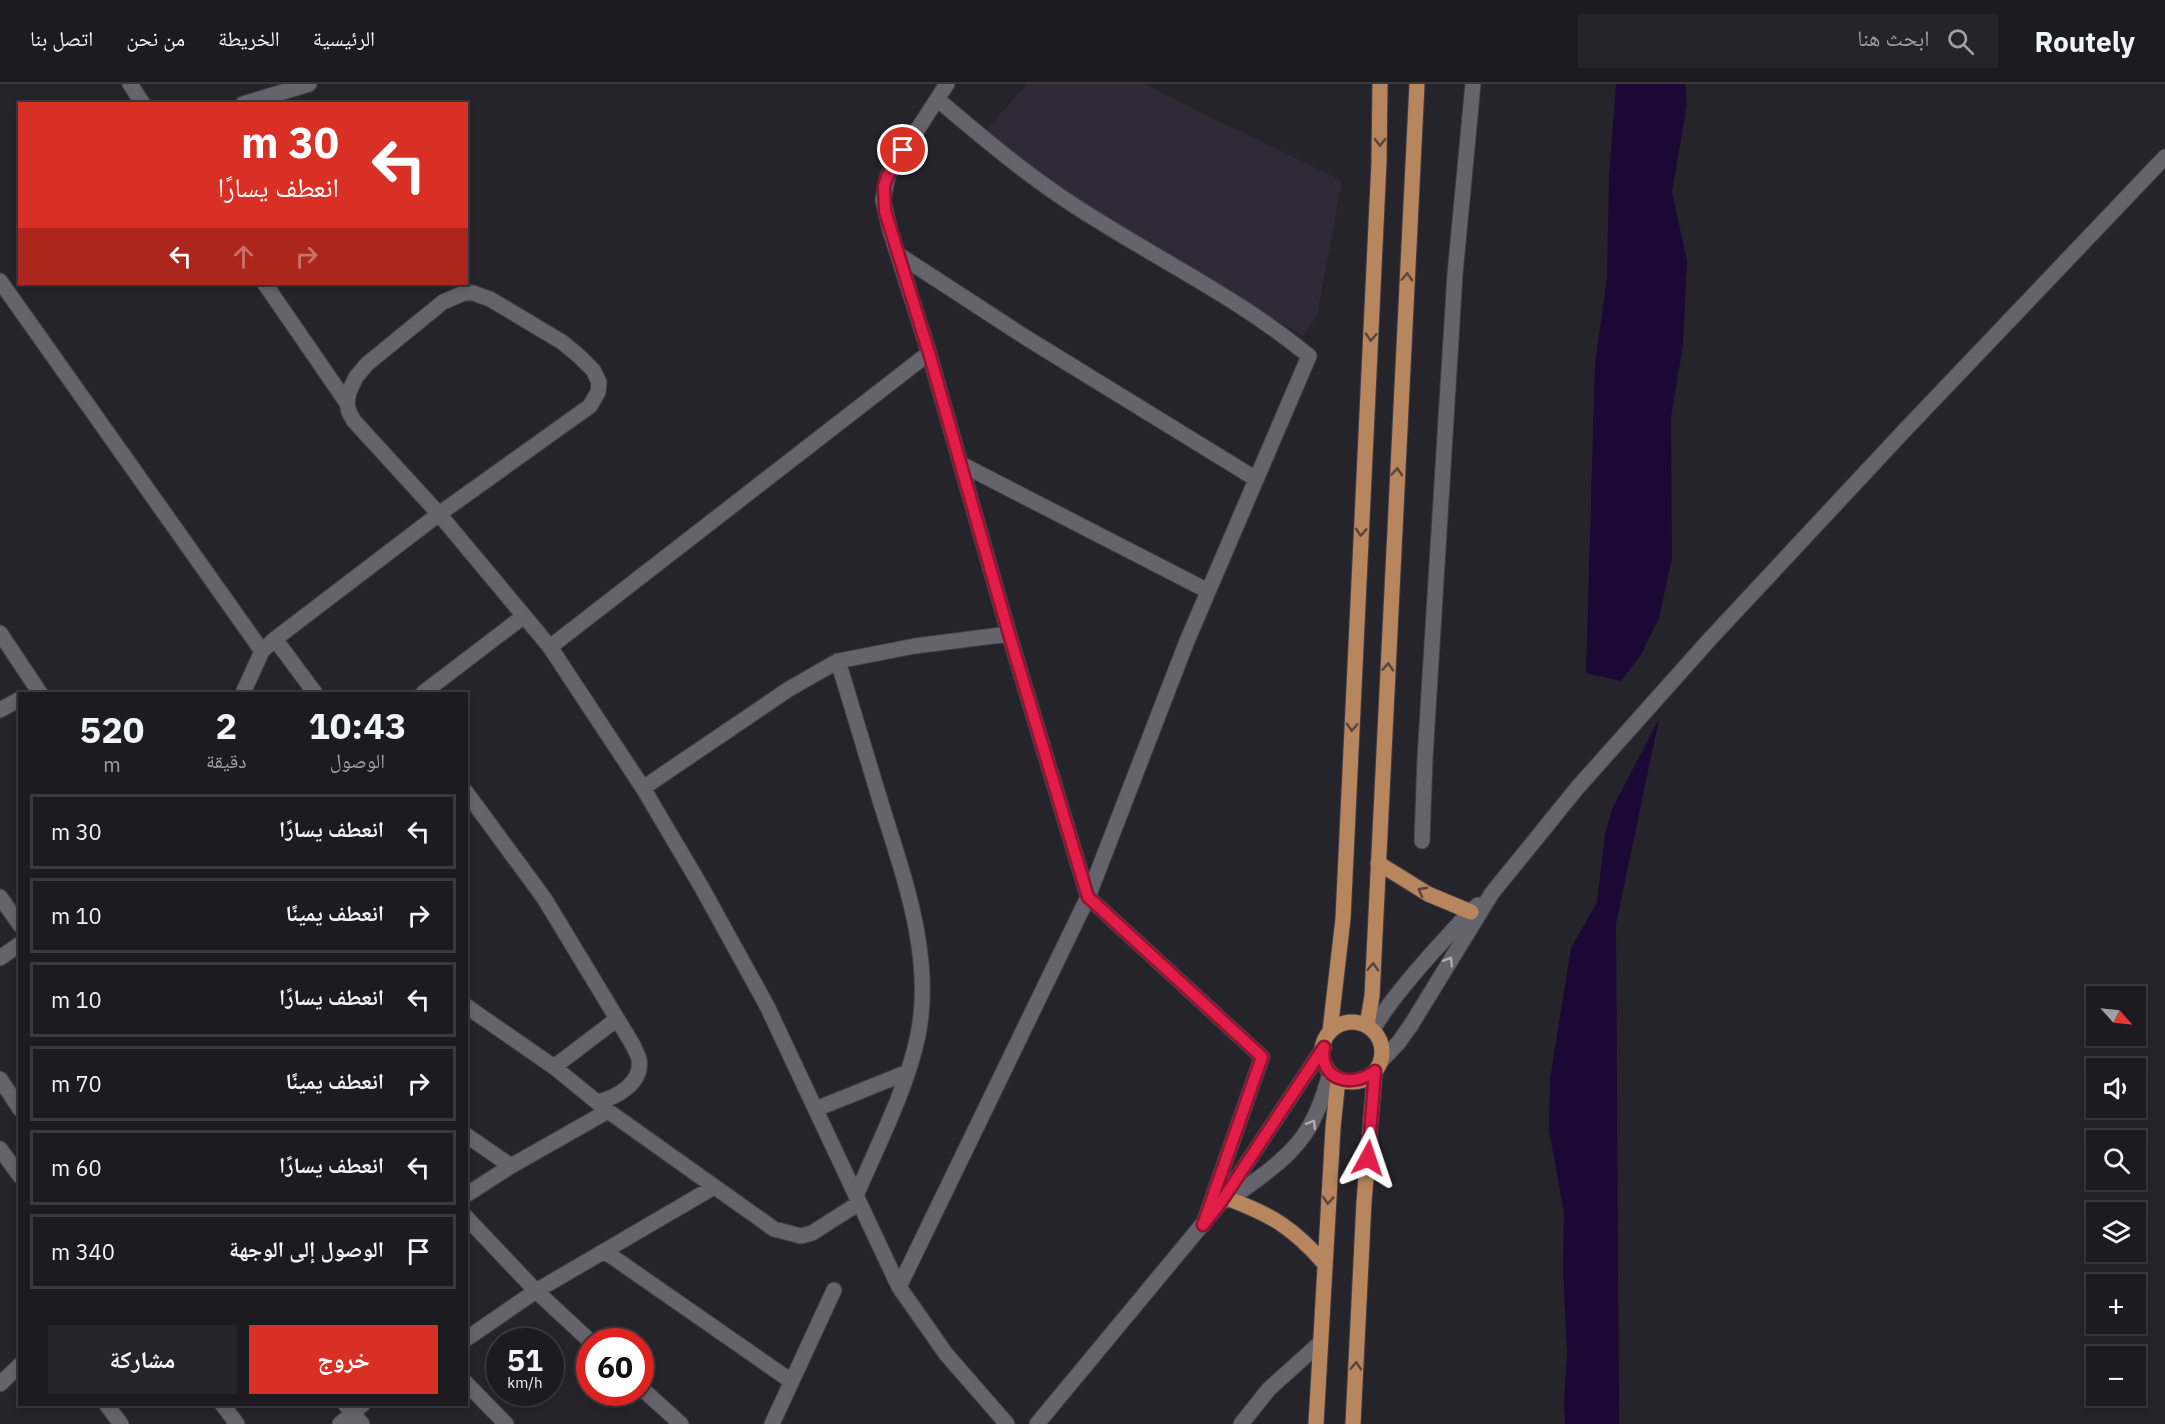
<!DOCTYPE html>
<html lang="ar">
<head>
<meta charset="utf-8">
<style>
	:root { --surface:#1c1b20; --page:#252429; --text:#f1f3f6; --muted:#a0a1a5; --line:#3a393e; --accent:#d93025 }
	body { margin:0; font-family:"IBM Plex Sans","Noto Naskh Arabic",sans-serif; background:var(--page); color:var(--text); direction:rtl; height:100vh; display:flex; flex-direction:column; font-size:22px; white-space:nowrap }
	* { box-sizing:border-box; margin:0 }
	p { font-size:20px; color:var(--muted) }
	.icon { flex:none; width:33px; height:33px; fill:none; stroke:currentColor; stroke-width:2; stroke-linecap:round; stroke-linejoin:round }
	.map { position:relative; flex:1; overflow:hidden; direction:ltr }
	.panel { position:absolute; left:18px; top:608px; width:450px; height:714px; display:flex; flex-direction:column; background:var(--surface); border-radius:0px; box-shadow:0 3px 9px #0003,0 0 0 2px var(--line); direction:rtl }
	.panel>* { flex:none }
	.top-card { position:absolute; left:18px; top:18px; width:450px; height:183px; border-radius:0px; box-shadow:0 3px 9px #0003,0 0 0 2px var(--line); direction:rtl; background:#d93025; color:#fff; overflow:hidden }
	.needle { width:39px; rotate:117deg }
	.fabs { position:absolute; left:2086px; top:902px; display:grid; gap:12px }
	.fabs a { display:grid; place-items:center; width:60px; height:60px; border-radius:0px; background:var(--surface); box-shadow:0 3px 9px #0003,0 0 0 2px var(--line); font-size:30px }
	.speed { position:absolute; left:486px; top:1244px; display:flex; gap:12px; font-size:30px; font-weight:700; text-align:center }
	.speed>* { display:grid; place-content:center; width:78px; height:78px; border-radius:50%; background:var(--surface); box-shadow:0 3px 9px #0003,0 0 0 2px var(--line); line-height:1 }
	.speed small { font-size:15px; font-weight:400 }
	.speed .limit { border:9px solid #d22; background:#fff; color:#111 }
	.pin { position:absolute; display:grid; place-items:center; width:51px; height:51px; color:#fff; margin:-26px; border:3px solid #fff; border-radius:50%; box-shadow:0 2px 6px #0007 }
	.me { position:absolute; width:66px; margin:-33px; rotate:5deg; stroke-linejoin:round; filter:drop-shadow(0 0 4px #0008) }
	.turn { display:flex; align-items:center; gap:21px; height:126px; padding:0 30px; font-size:27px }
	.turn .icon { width:78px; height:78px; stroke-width:2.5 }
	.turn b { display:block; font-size:42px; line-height:51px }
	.lanes { display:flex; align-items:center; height:57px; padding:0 30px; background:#0003; justify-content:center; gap:30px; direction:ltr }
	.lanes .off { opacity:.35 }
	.eta { display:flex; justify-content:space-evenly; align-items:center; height:102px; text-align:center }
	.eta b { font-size:36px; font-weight:800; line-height:42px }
	.cta { display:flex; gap:12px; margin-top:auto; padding:12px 30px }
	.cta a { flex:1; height:69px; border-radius:0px; background:var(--accent); color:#fff; font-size:24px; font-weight:800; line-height:69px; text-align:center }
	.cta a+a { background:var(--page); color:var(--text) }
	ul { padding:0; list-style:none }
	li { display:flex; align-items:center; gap:18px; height:75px; margin:0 12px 9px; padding:0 18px; border:3px solid var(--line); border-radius:0px }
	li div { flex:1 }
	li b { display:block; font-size:22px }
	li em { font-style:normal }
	header { display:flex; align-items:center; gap:36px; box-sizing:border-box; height:84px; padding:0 30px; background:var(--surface); border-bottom:2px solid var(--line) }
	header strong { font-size:28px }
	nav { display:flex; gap:33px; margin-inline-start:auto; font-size:21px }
	.search { width:420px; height:54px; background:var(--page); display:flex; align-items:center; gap:15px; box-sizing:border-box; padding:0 21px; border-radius:0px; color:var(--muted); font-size:22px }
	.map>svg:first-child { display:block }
</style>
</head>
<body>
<header>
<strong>Routely</strong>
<div class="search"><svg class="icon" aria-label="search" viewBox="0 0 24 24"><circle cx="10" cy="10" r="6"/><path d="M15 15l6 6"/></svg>ابحث هنا</div>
<nav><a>الرئيسية</a><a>الخريطة</a><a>من نحن</a><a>اتصل بنا</a></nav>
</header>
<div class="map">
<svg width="2165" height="1340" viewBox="0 0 2165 1340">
	<rect width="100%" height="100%" fill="#25242a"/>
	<path fill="#2e2a37" d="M 1027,0 L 1144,0 L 1342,97 L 1317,232 L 1303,252 L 1109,137 L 1045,94 L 986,46 Z"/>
	<path fill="#1b0834" d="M 1616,0 L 1685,0 L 1687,21 L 1672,108 L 1687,177 L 1683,261 L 1671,333 L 1672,474 L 1659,534 L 1641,571 L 1621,597 L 1586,589 L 1595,279 L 1607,194 L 1609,93 Z
		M 1659,635 L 1616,840 L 1619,1340 L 1565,1340 L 1564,1318 L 1567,1270 L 1563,1184 L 1564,1129 L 1549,1046 L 1550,995 L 1571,864 L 1597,818 L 1605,751 L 1612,725 Z"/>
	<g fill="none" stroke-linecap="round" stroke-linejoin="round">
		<g stroke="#413f45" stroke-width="17">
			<path id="street" d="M 130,0 L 143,20
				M 947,0 L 888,91 L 883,116 L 890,146 L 929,269 L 1009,550 L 1088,813 L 1262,973 L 1203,1141
				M 243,20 L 309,0
				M 899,171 L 1025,253 L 1256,395
				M 0,197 L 262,567
				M 265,200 L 347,319
				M 961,380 L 1208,507
				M 0,549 L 40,609
				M 275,555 L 315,609
				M 550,563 L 929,269
				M 838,577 C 852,624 866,670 880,716 C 903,791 934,872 918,951 C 907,1005 877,1062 856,1112
				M 243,609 L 262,567 L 275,555 L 439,430 L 590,322 L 598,308 L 599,298 L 593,286 L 579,272 L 562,258 L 490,215 L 473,209 L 464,209 L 443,218 L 367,280 L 356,293 L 349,308 L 347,319 L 349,328 L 354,337 L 439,430 L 550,563 L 643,704 L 702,804 L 767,922 L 899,1203 L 946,1270 L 1007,1340
				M 423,609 L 524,532
				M 0,626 L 20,615
				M 643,704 L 789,605 L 838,577 L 915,562 L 1009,550
				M 466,708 L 544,814 L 633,961 C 635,966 638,971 639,975 C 643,999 617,1013 598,1018
				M 1422,757 L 1425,674 L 1455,190 L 1473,0
				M 0,813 L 20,841
				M 0,874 L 20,860
				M 466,922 L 554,983 L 608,1027 L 774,1145 L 801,1152 L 812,1149 L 859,1119
				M 1373,945 C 1390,917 1411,893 1433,868 C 1448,852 1462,835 1478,821
				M 1381,977 L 1399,958 L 1411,941 L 1492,809 L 1578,703 L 1710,555 L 1904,347 L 2165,73
				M 554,983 L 617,935
				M 0,995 L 20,1025
				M 816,1025 L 908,988
				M 466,1051 L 511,1082
				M 0,1065 L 20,1092
				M 466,1111 L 511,1082 L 608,1027
				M 1224,1117 C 1235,1113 1245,1104 1255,1097 C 1300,1065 1316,1042 1330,989
				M 466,1133 L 536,1207 L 590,1257
				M 604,1167 L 791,1297
				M 899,1203 L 1088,813 L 1187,557 L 1309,272 C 1239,214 1155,174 1078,124 C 1028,92 983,54 937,15
				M 466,1255 L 536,1207 L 714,1103
				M 466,1299 L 506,1340
				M 0,1300 L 20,1281
				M 640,1303 L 681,1340
				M 106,1320 L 121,1340
				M 222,1320 L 237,1340
				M 345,1320 L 362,1340
				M 340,1340 L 363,1320
				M 772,1340 L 834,1206
				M 1037,1340 L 1221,1118 L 1324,963
				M 1241,1340 L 1269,1305 L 1320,1259"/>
		</g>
		<g stroke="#413f45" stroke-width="17">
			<path id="primary" d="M 1378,779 L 1428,810 L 1471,828
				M1322 968a30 30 0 1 1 60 0a30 30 0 1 1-60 0Z
				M 1367,941 L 1372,912 L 1417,0
				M 1330,947 L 1343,835 L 1379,78 L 1380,0
				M 1229,1115 C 1272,1131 1293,1144 1324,1179
				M 1316,1340 L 1333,1044 L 1338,995
				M 1353,1340 L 1364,1118 L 1375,987"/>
		</g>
		<use href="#street" stroke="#65636b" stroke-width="15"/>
		<use href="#primary" stroke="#b7855e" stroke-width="15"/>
	</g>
	<defs><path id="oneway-chevron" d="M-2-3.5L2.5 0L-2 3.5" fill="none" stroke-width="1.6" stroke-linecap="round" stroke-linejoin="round" transform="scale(1.5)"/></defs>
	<g stroke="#58463c">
		<use href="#oneway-chevron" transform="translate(1380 58) rotate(91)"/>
		<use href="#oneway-chevron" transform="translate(1407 193) rotate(-87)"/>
		<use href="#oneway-chevron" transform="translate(1371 253) rotate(93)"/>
		<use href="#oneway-chevron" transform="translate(1397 388) rotate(-87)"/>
		<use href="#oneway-chevron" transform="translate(1361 448) rotate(93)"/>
		<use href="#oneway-chevron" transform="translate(1388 583) rotate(-87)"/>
		<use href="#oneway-chevron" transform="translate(1352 643) rotate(93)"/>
		<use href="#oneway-chevron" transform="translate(1422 807) rotate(-152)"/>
		<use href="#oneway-chevron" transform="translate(1373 883) rotate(-88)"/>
		<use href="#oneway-chevron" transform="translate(1328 1116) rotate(94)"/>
		<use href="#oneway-chevron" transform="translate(1356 1282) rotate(-87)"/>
	</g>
	<g stroke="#afadb4">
		<use href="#oneway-chevron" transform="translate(1449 877) rotate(-58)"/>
		<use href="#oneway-chevron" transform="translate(1312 1040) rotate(-60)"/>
	</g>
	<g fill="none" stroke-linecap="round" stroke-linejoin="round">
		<g stroke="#92132f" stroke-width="15">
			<path id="route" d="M 903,66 L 888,91 L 884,102 L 885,127 L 929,269 L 1009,550 L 1088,813 L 1262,973 L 1203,1141 L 1221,1118 L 1324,963 C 1318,996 1352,1005 1375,987 L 1368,1074"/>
		</g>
		<use href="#route" stroke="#e11d48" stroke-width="10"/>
	</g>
</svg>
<div class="fabs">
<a><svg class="needle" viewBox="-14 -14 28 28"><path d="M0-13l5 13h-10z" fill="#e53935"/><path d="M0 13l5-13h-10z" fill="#a0a1a5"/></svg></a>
<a><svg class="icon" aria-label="sound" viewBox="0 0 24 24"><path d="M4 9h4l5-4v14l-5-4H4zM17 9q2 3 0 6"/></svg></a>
<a><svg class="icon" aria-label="search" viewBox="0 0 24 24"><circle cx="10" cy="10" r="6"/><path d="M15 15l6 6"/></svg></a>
<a><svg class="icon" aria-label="layers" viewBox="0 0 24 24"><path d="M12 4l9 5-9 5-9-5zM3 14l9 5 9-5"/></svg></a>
<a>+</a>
<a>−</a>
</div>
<div class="speed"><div>51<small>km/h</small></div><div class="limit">60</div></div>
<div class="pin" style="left:903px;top:66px;background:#d93025"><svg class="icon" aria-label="arrive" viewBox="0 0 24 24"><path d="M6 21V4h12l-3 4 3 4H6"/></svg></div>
<svg class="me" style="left:1368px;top:1074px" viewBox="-20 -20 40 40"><path d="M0-17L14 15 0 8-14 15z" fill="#e11d48" stroke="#fff" stroke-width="4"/></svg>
<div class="top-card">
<div class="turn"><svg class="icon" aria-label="left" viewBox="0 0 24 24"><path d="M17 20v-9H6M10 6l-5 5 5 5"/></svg><div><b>30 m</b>انعطف يسارًا</div></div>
<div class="lanes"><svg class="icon" aria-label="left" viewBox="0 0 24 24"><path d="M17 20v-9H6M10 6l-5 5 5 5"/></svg><svg class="icon off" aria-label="ahead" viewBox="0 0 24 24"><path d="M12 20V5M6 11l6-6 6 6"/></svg><svg class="icon off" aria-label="right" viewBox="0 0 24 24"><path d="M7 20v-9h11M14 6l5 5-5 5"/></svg></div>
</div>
<section class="panel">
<div class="eta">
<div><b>10:43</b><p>الوصول</p></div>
<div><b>2</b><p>دقيقة</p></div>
<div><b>520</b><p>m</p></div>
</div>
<ul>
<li><svg class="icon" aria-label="left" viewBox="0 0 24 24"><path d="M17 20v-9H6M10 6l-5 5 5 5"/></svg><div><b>انعطف يسارًا</b></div><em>30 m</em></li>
<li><svg class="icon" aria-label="right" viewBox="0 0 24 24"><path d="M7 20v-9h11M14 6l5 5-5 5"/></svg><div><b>انعطف يمينًا</b></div><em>10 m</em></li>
<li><svg class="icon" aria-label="left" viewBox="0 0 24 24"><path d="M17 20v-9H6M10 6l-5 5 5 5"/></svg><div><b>انعطف يسارًا</b></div><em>10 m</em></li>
<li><svg class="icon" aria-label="right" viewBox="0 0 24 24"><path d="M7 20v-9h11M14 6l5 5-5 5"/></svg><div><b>انعطف يمينًا</b></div><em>70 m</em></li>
<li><svg class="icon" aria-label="left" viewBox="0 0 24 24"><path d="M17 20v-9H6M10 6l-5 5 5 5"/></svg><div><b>انعطف يسارًا</b></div><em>60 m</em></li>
<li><svg class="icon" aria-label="arrive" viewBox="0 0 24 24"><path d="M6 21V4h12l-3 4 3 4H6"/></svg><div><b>الوصول إلى الوجهة</b></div><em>340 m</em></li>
</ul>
<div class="cta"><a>خروج</a><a>مشاركة</a></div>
</section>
</div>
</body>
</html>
